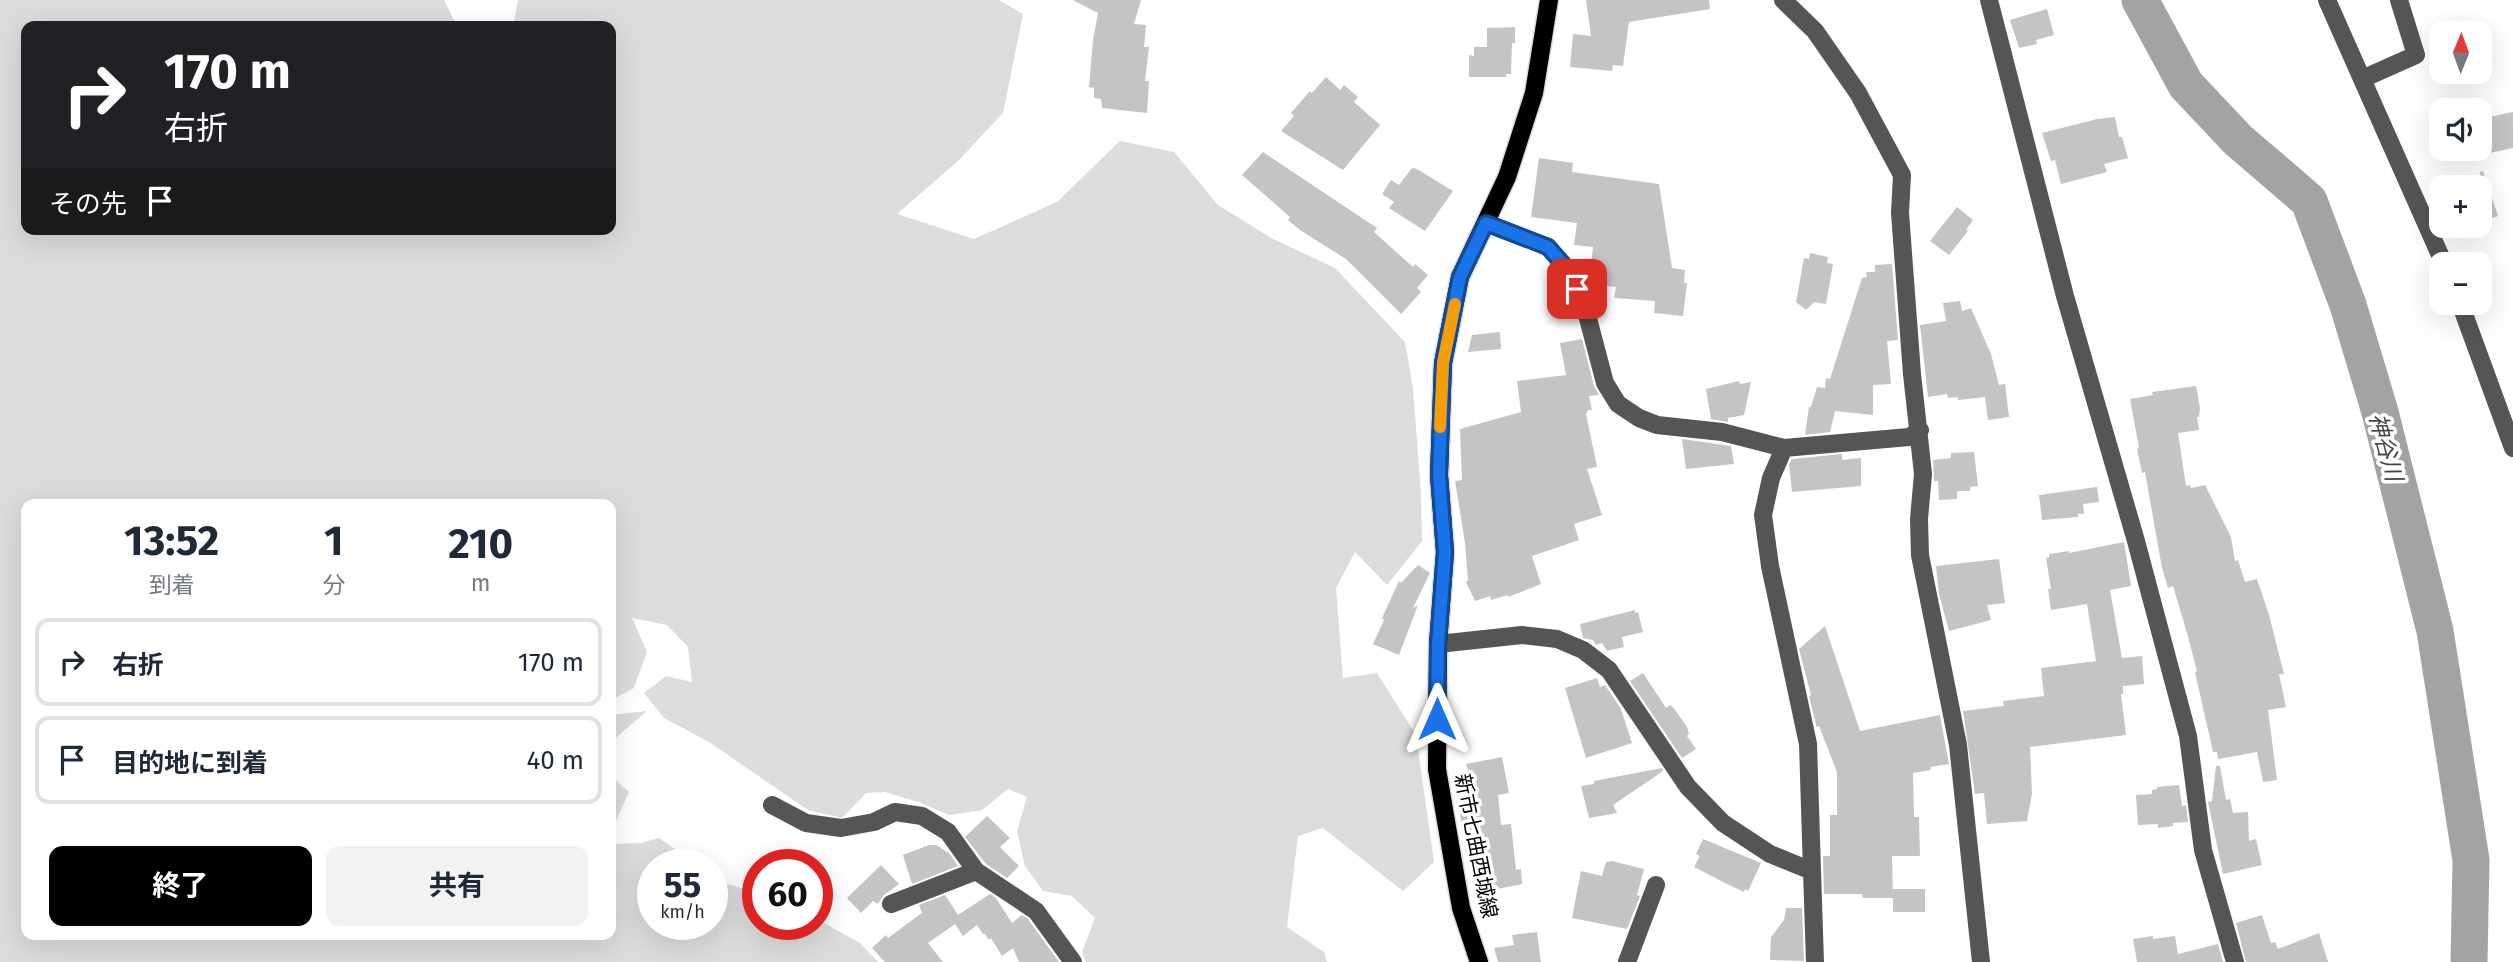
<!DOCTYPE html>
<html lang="ja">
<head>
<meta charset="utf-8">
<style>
	:root { --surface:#fff; --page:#f2f2f3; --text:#1f2937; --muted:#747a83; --line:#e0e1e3; --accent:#000 }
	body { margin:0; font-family:"Fira Sans","Noto Sans JP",sans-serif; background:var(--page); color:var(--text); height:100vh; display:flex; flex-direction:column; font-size:26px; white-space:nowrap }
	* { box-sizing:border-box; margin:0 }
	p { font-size:23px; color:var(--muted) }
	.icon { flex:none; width:38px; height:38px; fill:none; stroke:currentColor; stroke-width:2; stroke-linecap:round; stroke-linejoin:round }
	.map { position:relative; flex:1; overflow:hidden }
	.sheet { position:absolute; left:21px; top:499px; width:595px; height:441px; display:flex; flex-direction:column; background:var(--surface); border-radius:14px; box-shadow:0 7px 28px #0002 }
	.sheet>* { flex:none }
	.banner { position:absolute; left:21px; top:21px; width:595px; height:214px; border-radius:14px; box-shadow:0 7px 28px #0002; background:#202124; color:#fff; overflow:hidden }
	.needle { width:46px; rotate:1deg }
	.controls { position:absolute; left:2429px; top:21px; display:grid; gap:14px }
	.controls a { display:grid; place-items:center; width:63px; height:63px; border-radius:14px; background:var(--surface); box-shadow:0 7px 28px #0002; font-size:35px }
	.speed { position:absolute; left:637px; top:849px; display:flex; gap:14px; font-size:35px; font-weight:700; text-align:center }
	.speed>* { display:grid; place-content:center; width:91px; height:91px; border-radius:50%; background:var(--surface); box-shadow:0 7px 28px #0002; line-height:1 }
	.speed small { font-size:18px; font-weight:400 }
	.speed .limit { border:10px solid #d22; background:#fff; color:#111 }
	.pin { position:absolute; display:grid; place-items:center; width:60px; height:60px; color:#fff; margin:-30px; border-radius:14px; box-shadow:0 4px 10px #0006 }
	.me { position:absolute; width:77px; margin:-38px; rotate:0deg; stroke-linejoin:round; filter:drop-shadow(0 0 5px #0008) }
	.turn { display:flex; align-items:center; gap:24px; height:147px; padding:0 28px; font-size:32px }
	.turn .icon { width:91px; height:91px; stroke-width:2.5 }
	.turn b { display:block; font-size:49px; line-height:60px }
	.then { display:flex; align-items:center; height:66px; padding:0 28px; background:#0003; gap:14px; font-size:26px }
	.eta { display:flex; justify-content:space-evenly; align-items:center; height:119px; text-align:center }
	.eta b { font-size:42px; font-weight:700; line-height:49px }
	.cta { display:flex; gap:14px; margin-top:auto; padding:14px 28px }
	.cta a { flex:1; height:80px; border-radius:14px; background:var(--accent); color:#fff; font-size:28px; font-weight:700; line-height:80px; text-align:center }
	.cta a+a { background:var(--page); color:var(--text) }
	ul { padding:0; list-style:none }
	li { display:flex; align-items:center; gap:21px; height:88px; margin:0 14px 10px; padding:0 14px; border:4px solid var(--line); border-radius:14px }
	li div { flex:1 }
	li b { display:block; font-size:26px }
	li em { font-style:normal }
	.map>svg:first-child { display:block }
</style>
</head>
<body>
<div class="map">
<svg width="2513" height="962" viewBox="0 0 2513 962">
	<rect width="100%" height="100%" fill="#fff"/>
	<path fill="#dcdcdc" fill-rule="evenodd" d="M 0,0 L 444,0 L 456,24 L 513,26 L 518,0 L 999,0 L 1023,14 L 1003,113 L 958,161 L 897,214 L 974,239 L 1057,202 L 1120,141 L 1174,152 L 1218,205 L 1273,239 L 1335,268 L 1405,342 L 1413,388 L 1421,494 L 1422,541 L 1387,585 L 1355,552 L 1336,588 L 1343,678 L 1377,673 L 1416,735 L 1434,862 L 1403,891 L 1323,828 L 1298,836 L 1287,927 L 1324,952 L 1327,962 L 1086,962 L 1082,952 L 1095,918 L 1072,896 L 1043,891 L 1025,866 L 1017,831 L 1027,797 L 1008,789 L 982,810 L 949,815 L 921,803 L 885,792 L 866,793 L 842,818 L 808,810 L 709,742 L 664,718 L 644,693 L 666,676 L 692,682 L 688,647 L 667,625 L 632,618 L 647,652 L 634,688 L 611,700 L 611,504 L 26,504 L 26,934 L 611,934 L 611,776 L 629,792 L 615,823 L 614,844 L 641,843 L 659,838 L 696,864 L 653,864 L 653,924 L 712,924 L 712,876 L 718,881 L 758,893 L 758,924 L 817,924 L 817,919 L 860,943 L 878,962 L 0,962 ZM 26,26 L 611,26 L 611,229 L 26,229 Z
		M 647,711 L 611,742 L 611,715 Z"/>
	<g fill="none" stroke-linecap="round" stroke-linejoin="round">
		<path stroke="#a3a3a3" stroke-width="37" d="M 2140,0 L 2186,85 L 2238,140 L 2309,201 L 2348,305 L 2380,412 L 2435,631 L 2471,860 L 2469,962"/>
	</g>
	<path fill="#c4c4c4" d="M 1073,0 L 1141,0 L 1134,24 L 1146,25 L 1144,47 L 1149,47 L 1145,81 L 1149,81 L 1147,113 L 1102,108 L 1101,99 L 1094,98 L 1094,88 L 1089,87 L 1093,40 L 1098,13 Z
		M 1586,0 L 1709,0 L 1710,9 L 1629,22 L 1623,66 L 1613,65 L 1612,71 L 1570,67 L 1573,34 L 1591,36 Z
		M 2047,9 L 2054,35 L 2036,40 L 2037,44 L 2019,48 L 2010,20 Z
		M 1515,27 L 1515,43 L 1512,43 L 1511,74 L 1506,74 L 1506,77 L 1469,77 L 1469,55 L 1474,56 L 1474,47 L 1487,47 L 1487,28 Z
		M 1326,77 L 1340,90 L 1344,85 L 1358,97 L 1354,102 L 1380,125 L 1343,170 L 1281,131 L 1294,116 L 1291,113 L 1310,91 L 1312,93 Z
		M 2513,112 L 2513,148 L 2480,155 L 2480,119 Z
		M 2115,117 L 2119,137 L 2122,137 L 2128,158 L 2104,164 L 2107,172 L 2061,184 L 2055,160 L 2051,161 L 2042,133 L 2097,119 Z
		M 1263,152 L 1377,228 L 1374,232 L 1413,267 L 1415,264 L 1428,275 L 1417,288 L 1421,292 L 1401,314 L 1346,259 L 1300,230 L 1288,220 L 1290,217 L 1242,175 Z
		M 1539,158 L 1573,163 L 1572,172 L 1659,184 L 1672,268 L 1685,270 L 1684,283 L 1687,283 L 1683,316 L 1654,313 L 1655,301 L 1614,298 L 1616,287 L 1589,284 L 1593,247 L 1574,245 L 1577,223 L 1531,217 Z
		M 1412,168 L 1417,169 L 1453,191 L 1425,231 L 1389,208 L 1394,202 L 1382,194 L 1391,180 L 1399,185 Z
		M 2483,171 L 2498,216 L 2480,222 L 2480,172 Z
		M 1957,207 L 1973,220 L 1966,230 L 1968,231 L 1949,255 L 1930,241 Z
		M 1810,253 L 1828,257 L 1827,263 L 1833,264 L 1826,304 L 1814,302 L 1806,310 L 1796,302 L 1804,258 L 1809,259 Z
		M 1892,264 L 1898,340 L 1887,341 L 1891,384 L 1873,385 L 1873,415 L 1835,411 L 1830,432 L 1805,435 L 1809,407 L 1811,407 L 1817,387 L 1825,388 L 1826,378 L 1830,379 L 1862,278 L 1867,277 L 1866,272 L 1875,272 L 1875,265 Z
		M 1960,301 L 1962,311 L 1971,308 L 1991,354 L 1999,385 L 2005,384 L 2009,417 L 1988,420 L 1985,397 L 1958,400 L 1958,397 L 1948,398 L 1947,394 L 1928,397 L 1920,325 L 1946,321 L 1943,303 Z
		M 1500,332 L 1501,349 L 1468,352 L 1472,335 Z
		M 1582,339 L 1594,386 L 1599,395 L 1589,396 L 1592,410 L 1588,410 L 1586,414 L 1597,467 L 1587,469 L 1602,515 L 1574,524 L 1579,540 L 1532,556 L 1541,584 L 1508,597 L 1508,595 L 1491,600 L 1490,596 L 1475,601 L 1466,582 L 1468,580 L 1465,543 L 1455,481 L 1462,480 L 1460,429 L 1521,412 L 1517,381 L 1566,375 L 1560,343 Z
		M 1739,381 L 1740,384 L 1751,382 L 1744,415 L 1728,418 L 1728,422 L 1711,419 L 1706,389 Z
		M 2196,386 L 2200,408 L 2199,417 L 2197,417 L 2199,430 L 2178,433 L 2186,486 L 2190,485 L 2191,488 L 2205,485 L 2231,537 L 2235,561 L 2238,560 L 2245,582 L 2257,579 L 2269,615 L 2284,674 L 2279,674 L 2286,707 L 2268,710 L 2277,780 L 2263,782 L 2257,752 L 2218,759 L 2217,752 L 2213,752 L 2195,672 L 2197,671 L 2187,633 L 2173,586 L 2168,588 L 2162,568 L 2145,472 L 2142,473 L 2137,449 L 2139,448 L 2130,399 L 2153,395 L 2152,392 Z
		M 1682,439 L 1731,446 L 1734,464 L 1686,469 Z
		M 1974,452 L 1978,486 L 1970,487 L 1970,491 L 1957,491 L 1957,499 L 1939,500 L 1938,481 L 1934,481 L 1933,460 L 1951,458 L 1951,453 Z
		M 1842,454 L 1842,460 L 1861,458 L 1861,486 L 1792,492 L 1789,464 L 1792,459 Z
		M 2097,487 L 2099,502 L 2083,504 L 2084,514 L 2078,514 L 2078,517 L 2042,520 L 2039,495 Z
		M 2124,542 L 2131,586 L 2110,590 L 2122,658 L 2142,656 L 2144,684 L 2123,686 L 2123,694 L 2121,694 L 2126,735 L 2030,747 L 2032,794 L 2027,821 L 1987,824 L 1984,793 L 1975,794 L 1963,711 L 2004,706 L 2003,701 L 2044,696 L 2041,668 L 2096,661 L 2087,604 L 2051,610 L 2048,589 L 2051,589 L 2046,558 L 2049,557 L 2049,554 L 2069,551 L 2069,553 Z
		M 1999,559 L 2005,603 L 1987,605 L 1991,620 L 1949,631 L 1939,594 L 1936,566 Z
		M 1418,565 L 1430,573 L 1413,608 L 1418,605 L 1399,655 L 1373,644 L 1384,620 L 1382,618 L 1399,581 L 1401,583 Z
		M 1635,610 L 1635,613 L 1638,612 L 1643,632 L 1622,637 L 1624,647 L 1607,651 L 1602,643 L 1596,645 L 1593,640 L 1583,638 L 1580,624 Z
		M 1825,626 L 1860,731 L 1940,715 L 1949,764 L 1930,767 L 1931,770 L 1913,773 L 1914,817 L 1919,817 L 1920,856 L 1892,856 L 1893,898 L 1863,898 L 1862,894 L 1824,894 L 1823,856 L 1830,856 L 1830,815 L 1837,815 L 1837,772 L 1819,726 L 1816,727 L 1816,725 L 1809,696 L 1811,695 L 1799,649 Z
		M 1643,673 L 1666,708 L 1670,705 L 1673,707 L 1687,727 L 1689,734 L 1687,736 L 1696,749 L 1682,758 L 1630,681 Z
		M 1597,678 L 1600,687 L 1605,685 L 1621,709 L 1632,743 L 1586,758 L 1565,688 Z
		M 1502,757 L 1509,793 L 1498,795 L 1501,825 L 1511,824 L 1516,870 L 1521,869 L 1522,884 L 1477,893 L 1470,852 L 1466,853 L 1454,776 L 1468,770 L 1466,764 Z
		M 2216,766 L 2220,766 L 2226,800 L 2230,799 L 2233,813 L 2248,812 L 2249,841 L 2256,839 L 2262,865 L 2223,874 L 2208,802 L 2212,801 Z
		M 1662,768 L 1663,771 L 1613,805 L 1617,813 L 1589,818 L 1581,786 L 1594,784 L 1594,781 Z
		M 2179,785 L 2182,806 L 2186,805 L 2188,822 L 2173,823 L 2173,826 L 2158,828 L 2158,824 L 2138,825 L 2136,795 L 2152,794 L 2152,790 L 2157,789 L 2157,787 Z
		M 987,816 L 1010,838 L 1000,847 L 1019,866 L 1007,878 L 986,864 L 965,837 Z
		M 1703,839 L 1761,863 L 1748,891 L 1745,889 L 1744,892 L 1729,885 L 1694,867 L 1700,856 L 1696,854 Z
		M 929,845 L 936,845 L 949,853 L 958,866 L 912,884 L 903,855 Z
		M 1612,861 L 1644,869 L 1637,895 L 1640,896 L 1627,929 L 1572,918 L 1581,871 L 1602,876 L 1606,862 Z
		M 881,865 L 899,884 L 883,896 L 878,904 L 873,901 L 861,913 L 847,898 Z
		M 1893,889 L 1925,889 L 1925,912 L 1893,912 Z
		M 990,894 L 996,898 L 1012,923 L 1022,915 L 1028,919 L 1059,962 L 1019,962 L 1013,948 L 1002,956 L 991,938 L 989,940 L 984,933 L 983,934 L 977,925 L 963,936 L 955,924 L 928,943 L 943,962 L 885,962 L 872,948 L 886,935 L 888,938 L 922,913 L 919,905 L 945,895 L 958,915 Z
		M 1786,908 L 1802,908 L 1804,961 L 1770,960 L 1771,937 L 1784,920 Z
		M 2262,915 L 2271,943 L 2275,942 L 2278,949 L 2319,933 L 2328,962 L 2246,962 L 2236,923 Z
		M 1537,932 L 1541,962 L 1498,962 L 1494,948 L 1514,945 L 1512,935 Z
		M 2153,936 L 2153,939 L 2175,936 L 2178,954 L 2218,944 L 2223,962 L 2137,962 L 2133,939 Z"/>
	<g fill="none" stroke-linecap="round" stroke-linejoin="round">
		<g stroke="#dbdbdb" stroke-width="21">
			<path id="major" d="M 1479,962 L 1461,908 L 1437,769 L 1438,644 L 1445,552 L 1439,475 L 1443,363 L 1460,277 L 1507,177 L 1534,93 L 1549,0"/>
		</g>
		<path stroke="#555" stroke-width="18" d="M 1783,0 L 1815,31 L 1858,93 L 1902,175 L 1900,213 L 1912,374 L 1923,474 L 1919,519 L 1920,555 L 1958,745 L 1981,962
			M 1989,0 L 2065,296 L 2136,541 L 2188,736 L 2203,850 L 2235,962
			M 2327,0 L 2444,264
			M 2362,79 L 2416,55 L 2399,0
			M 1486,223 L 1548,247 L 1569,271 L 1585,307 L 1605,383 L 1618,404 L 1639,418 L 1657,425 L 1722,432 L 1784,448 L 1909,437 L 1920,430
			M 2460,303 L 2513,448
			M 1784,448 L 1771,478 L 1763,515 L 1770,566 L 1808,744 L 1812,871
			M 1438,644 L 1522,635 L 1557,639 L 1583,650 L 1609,670 L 1688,787 L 1723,823 L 1770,854 L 1812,871 L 1815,962
			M 772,805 L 806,823 L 841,828 L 874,822 L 895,812 L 922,816 L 948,832 L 976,871
			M 891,904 L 976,871 L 1036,911 L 1073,962
			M 1627,962 L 1656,885"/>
		<use href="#major" stroke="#000" stroke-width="18"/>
	</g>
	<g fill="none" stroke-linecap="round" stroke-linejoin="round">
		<g stroke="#114b97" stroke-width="18">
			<path id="route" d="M 1437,719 L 1438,644 L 1445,552 L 1439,475 L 1443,363 L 1460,277 L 1486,223 L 1548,247 L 1569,271 L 1577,289"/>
		</g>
		<use href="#route" stroke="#1a73e8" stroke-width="12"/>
		<path stroke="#f59e0b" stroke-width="12" d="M 1440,427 L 1443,363 L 1455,304"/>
	</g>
	<g text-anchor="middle" stroke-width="7" stroke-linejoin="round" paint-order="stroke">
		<g font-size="21" fill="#000" stroke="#fff">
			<text transform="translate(1476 846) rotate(79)" y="7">新市七曲西城線</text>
		</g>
		<g font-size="23" font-style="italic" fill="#444" stroke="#fff">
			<text transform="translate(2386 447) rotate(75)" y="8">神谷川</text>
		</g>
	</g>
</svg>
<div class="controls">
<a><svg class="needle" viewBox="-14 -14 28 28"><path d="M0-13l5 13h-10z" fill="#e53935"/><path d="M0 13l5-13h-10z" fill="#747a83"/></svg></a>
<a><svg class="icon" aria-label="sound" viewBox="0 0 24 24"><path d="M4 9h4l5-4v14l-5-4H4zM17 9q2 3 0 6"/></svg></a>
<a>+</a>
<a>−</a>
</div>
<div class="speed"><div>55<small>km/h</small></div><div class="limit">60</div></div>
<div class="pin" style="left:1577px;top:289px;background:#d93025"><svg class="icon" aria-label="arrive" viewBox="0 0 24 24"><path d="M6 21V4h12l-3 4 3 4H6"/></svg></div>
<svg class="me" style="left:1437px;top:719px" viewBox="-20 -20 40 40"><path d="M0-17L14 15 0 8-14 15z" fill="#1a73e8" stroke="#fff" stroke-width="4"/></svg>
<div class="banner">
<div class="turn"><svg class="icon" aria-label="right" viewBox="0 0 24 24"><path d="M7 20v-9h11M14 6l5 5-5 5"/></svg><div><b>170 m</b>右折</div></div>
<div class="then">その先<svg class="icon" aria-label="arrive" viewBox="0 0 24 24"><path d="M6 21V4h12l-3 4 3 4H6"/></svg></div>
</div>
<section class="sheet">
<div class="eta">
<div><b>13:52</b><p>到着</p></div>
<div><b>1</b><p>分</p></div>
<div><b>210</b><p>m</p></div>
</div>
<ul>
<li><svg class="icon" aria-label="right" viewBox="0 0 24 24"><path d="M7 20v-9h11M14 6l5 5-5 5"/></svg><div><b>右折</b></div><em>170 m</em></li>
<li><svg class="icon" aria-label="arrive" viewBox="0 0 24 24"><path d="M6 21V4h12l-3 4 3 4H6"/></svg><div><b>目的地に到着</b></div><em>40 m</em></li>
</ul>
<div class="cta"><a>終了</a><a>共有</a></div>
</section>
</div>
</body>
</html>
